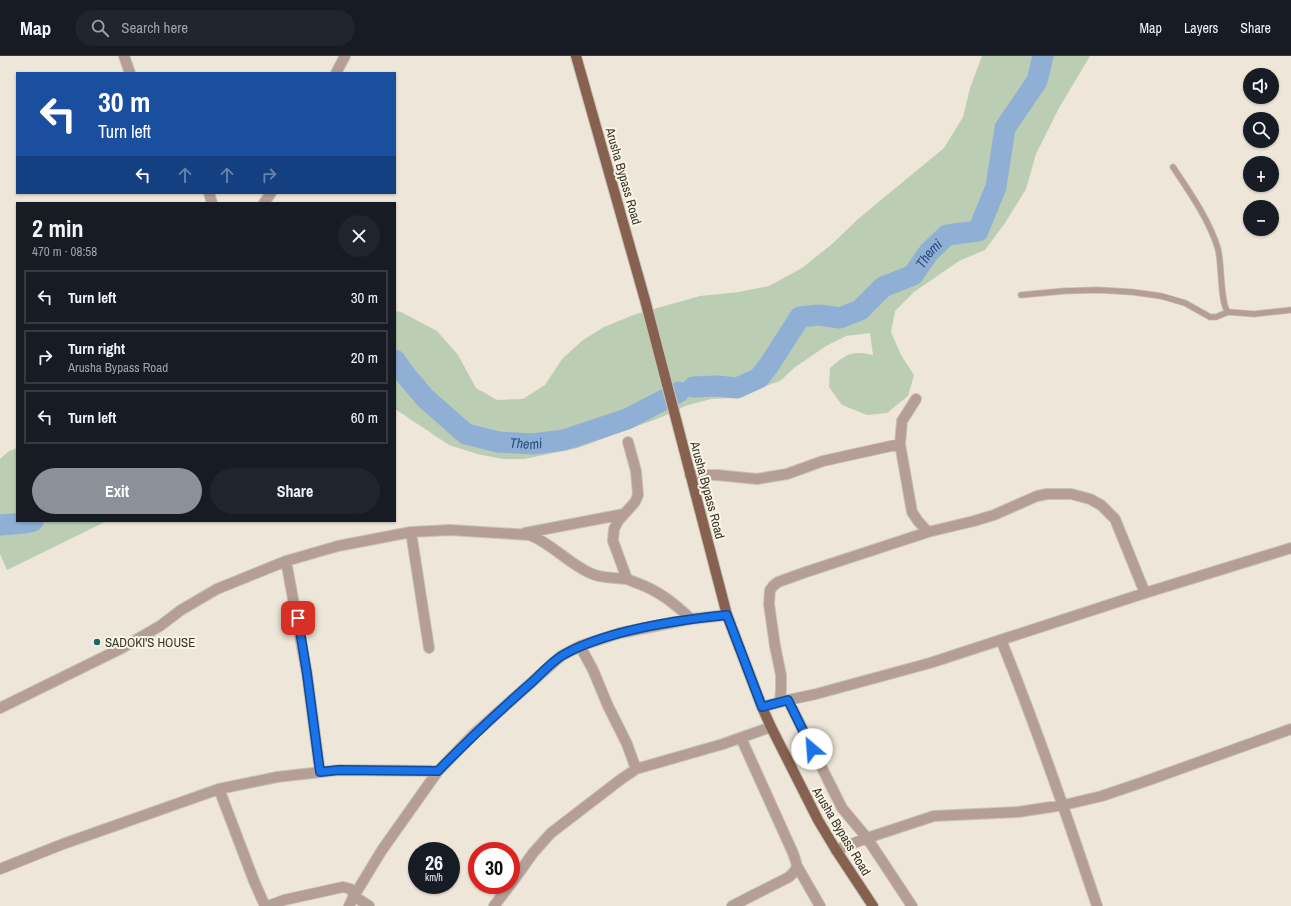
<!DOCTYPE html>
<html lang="en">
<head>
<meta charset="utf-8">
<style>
	:root { --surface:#171b24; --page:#20242c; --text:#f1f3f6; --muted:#9ea1a6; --line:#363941; --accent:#8c9099 }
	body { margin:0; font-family:"Archivo Narrow",sans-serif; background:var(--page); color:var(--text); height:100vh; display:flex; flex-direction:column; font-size:15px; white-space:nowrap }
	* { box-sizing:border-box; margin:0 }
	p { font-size:13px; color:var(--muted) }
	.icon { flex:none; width:22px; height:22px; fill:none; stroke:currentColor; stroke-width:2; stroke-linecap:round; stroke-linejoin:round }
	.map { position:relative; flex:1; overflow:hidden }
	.panel { position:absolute; left:16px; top:146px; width:380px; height:320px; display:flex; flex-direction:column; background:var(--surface); border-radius:0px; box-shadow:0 1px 3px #0004 }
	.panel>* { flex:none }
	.top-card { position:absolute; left:16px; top:16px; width:380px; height:122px; border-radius:0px; box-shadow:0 1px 3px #0004; background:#1a4fa0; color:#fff; overflow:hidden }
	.fabs { position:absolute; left:1243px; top:12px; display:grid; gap:8px }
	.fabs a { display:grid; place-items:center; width:36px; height:36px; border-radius:50%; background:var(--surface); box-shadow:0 1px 3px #0004; font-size:20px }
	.speed { position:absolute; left:408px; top:786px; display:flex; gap:8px; font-size:20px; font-weight:700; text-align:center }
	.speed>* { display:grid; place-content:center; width:52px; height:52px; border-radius:50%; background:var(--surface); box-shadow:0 1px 3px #0004; line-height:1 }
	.speed small { font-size:10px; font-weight:400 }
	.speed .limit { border:6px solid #d22; background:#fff; color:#111 }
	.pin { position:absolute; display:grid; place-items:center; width:34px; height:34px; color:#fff; margin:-17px; border-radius:8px; box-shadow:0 2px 6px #0006 }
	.me { position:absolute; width:44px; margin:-22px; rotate:333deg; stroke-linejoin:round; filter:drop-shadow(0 0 3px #0008) }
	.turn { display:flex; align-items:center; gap:14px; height:84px; padding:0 16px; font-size:18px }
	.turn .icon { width:52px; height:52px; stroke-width:2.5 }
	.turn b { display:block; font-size:28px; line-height:34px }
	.lanes { display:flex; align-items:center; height:38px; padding:0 16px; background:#0003; justify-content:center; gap:20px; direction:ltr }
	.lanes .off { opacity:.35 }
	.round { display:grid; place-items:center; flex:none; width:42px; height:42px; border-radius:21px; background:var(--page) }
	.summary { display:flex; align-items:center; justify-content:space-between; height:68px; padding:0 16px }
	h1 { font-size:24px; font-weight:800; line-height:30px }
	.cta { display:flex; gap:8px; margin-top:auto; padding:8px 16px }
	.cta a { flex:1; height:46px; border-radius:24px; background:var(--accent); color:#fff; font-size:16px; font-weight:800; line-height:46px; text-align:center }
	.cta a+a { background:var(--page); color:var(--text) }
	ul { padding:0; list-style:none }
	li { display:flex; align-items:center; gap:12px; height:54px; margin:0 8px 6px; padding:0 8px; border:2px solid var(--line); border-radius:0px }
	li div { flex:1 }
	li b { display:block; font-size:15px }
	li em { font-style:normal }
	header { display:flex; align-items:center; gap:24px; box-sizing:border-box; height:56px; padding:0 20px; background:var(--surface); border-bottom:1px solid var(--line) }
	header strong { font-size:19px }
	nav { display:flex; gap:22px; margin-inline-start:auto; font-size:14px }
	.search { width:280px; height:36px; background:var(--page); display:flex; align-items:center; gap:10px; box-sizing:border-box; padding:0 14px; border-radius:22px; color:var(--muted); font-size:15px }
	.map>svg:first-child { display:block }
</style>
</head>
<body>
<header>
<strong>Map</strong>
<div class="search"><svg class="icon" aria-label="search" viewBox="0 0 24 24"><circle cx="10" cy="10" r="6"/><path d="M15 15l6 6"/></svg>Search here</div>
<nav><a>Map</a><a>Layers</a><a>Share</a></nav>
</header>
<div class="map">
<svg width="1291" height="850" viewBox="0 0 1291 850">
	<rect width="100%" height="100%" fill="#eee7d9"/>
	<path fill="#bbcdb3" d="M 982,0 L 1090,0 L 1059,52 L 1036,98 L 1026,133 L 1005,167 L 985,194 L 959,205 L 914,236 L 895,255 L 891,276 L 901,299 L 914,319 L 908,340 L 887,357 L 867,359 L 842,349 L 829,331 L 830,312 C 846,298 852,294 873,299 L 870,277 L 846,280 L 826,290 L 794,312 L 780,325 L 731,342 L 711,343 L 685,350 L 662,361 L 578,392 L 524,403 L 503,403 L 477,398 L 449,389 L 395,353 L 395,255 L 401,256 L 437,275 L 458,299 L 476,332 L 497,344 L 523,343 L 545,329 L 562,303 L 583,284 L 604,271 L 636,258 L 700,240 L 739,236 L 769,230 L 802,212 L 832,188 L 858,163 L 944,92 L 963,61 L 970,32 Z
		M 17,392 L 17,465 L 107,465 L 7,514 L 0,498 L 0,403 L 9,395 Z"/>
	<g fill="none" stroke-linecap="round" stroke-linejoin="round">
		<g stroke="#90afd4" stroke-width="21">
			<path id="s1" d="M 395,304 L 404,317 L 425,342 L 466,378 L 498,386 L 533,388 L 564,384 L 627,363 L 679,336"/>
			<path id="s2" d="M 693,331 L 717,330 L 737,332 L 759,322 L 769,309 L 800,261 L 819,259 L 840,262 L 860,254 L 883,231 L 913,219 L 929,196 L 947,179 L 978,175 L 996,131 L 1005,72 L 1037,25 L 1043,0"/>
			<path d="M 0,469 L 25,467 L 33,465"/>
		</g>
		<g stroke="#c9c3b7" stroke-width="7">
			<path id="service" d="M 1173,111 C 1189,135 1210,165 1218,193 C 1222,207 1220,248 1228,256
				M 1021,239 L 1064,235 L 1098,234 L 1132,236 L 1161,240 L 1185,247 L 1210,261 L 1216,261 L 1228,256 L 1254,258 L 1291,254"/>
		</g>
		<g stroke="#c9c3b7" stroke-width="12">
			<path id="minor" d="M 124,0 L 130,17
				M 336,17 L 345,0
				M 209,137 L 212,147
				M 264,147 L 271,137
				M 916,343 L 902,365 L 900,388 L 912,456 L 918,465 L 928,476
				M 690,419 L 717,419 L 757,423 L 787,418 L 823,405 L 900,388
				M 411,476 L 429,592
				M 525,477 L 624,458
				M 286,505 L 307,618 L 320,716
				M 627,523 L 613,485 L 614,473 L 618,465 L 635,446 L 638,439 L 636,415 L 628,386
				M 1001,584 C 1037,672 1067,760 1097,850
				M 580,590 L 593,614 L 608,650 L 627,688 L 636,713
				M 788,644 L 842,752 L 867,782 L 912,850
				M 780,646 L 781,633 L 781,619 L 775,590 L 769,548 L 770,534 L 773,530 L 778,526 L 806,516 L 928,476 L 974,465 L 994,459 L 1037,440 L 1047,438 L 1071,438 L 1090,443 L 1101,449 L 1115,463 L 1145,537
				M 762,651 L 788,644 L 816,638 L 930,607 L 1145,537 L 1291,492
				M 0,652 L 122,592 L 160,570 L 181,554 L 217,533 L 286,505 L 338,490 L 411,476 L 450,474 L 530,479 C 552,488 568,507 590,517 C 602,523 613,521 626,523 C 630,524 634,526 637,527 C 659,535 674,547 691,563
				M 219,733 L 254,825 L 265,850
				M 836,794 L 867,782 L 934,760 L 1018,756 L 1064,749 L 1102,740 L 1149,724 L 1291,673
				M 797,810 L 820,850
				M 0,813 L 63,788 L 219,733 L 277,721 L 339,714 L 438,715
				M 511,828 L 533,797 L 551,777 L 620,724 L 636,713 L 723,688 L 771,671
				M 268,850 L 284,844 L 343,831 L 351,833 L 354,840 L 369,850
				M 349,850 L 354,840 L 382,794 L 438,715 L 475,677 L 561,600 L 580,590 L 620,577 L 691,563 L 727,559
				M 494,850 L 510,829
				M 732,850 L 789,821 C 800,811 797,809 793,797 L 741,682"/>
		</g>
		<g stroke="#c9c3b7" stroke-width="12">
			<path id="primary" d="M 576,0 L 645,244 L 727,559 L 762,651 L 771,671 L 818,764 L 836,794 L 873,850"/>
		</g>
		<use href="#service" stroke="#b49e95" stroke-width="5.5"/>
		<use href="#minor" stroke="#b49e95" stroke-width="10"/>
		<use href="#primary" stroke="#866150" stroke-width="10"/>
	</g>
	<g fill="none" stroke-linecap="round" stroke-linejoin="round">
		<g stroke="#114b97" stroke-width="10">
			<path id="route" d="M 298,562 L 307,618 L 320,716 L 339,714 L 438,715 C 468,684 499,655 531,627 C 541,618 551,606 563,599 C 607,574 677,564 727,559 L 762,651 L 788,644 L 812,693"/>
		</g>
		<use href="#route" stroke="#1a73e8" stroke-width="7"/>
	</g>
	<circle fill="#1b6868" stroke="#fcf5e6" stroke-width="1.5" cx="97" cy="586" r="4"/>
	<g text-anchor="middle" stroke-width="4" stroke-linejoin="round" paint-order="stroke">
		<g font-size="13" fill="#37342e" stroke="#fcf5e6">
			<text transform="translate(624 120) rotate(74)" y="5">Arusha Bypass Road</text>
			<text transform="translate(708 434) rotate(75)" y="5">Arusha Bypass Road</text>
			<text transform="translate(842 775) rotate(59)" y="5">Arusha Bypass Road</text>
		</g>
		<g font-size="13" fill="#37342e" stroke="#fcf5e6" text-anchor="start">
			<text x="105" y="591">SADOKI'S HOUSE</text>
		</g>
		<g font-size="14" font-style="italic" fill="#254f7f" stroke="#fcf5e6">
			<text dy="5" stroke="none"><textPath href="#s2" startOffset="295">Themi</textPath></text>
			<text dy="5" stroke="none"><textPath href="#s1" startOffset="164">Themi</textPath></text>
		</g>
	</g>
</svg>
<div class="fabs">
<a><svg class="icon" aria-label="sound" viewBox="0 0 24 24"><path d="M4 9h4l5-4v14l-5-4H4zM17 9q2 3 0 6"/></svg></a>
<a><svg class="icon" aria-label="search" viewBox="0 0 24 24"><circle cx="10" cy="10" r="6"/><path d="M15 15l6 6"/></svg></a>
<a>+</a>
<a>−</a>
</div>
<div class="speed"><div>26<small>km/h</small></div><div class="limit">30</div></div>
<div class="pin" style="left:298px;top:562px;background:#d93025"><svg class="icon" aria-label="arrive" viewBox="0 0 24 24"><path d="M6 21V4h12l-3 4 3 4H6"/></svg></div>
<svg class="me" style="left:812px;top:693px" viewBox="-20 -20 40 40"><circle r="19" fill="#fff"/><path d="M0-13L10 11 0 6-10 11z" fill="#1a73e8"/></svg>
<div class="top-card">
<div class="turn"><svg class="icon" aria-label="left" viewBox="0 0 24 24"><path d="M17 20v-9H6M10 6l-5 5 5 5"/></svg><div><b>30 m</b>Turn left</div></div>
<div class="lanes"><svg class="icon" aria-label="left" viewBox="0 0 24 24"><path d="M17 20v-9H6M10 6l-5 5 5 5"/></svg><svg class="icon off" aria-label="ahead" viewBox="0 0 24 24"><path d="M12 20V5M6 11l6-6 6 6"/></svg><svg class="icon off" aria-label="ahead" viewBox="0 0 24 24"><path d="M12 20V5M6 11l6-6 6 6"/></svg><svg class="icon off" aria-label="right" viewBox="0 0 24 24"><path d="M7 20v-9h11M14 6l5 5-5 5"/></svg></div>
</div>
<section class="panel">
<div class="summary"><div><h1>2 min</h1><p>470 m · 08:58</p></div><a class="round"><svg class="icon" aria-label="close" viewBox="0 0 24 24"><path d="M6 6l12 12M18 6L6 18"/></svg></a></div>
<ul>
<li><svg class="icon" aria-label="left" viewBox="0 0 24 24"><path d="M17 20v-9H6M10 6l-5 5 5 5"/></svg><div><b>Turn left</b></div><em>30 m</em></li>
<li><svg class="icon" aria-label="right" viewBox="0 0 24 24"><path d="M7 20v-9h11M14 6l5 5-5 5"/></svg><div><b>Turn right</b><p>Arusha Bypass Road</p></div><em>20 m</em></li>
<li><svg class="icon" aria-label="left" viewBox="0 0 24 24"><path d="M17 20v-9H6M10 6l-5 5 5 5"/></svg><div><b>Turn left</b></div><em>60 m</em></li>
</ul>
<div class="cta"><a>Exit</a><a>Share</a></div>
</section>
</div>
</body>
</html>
